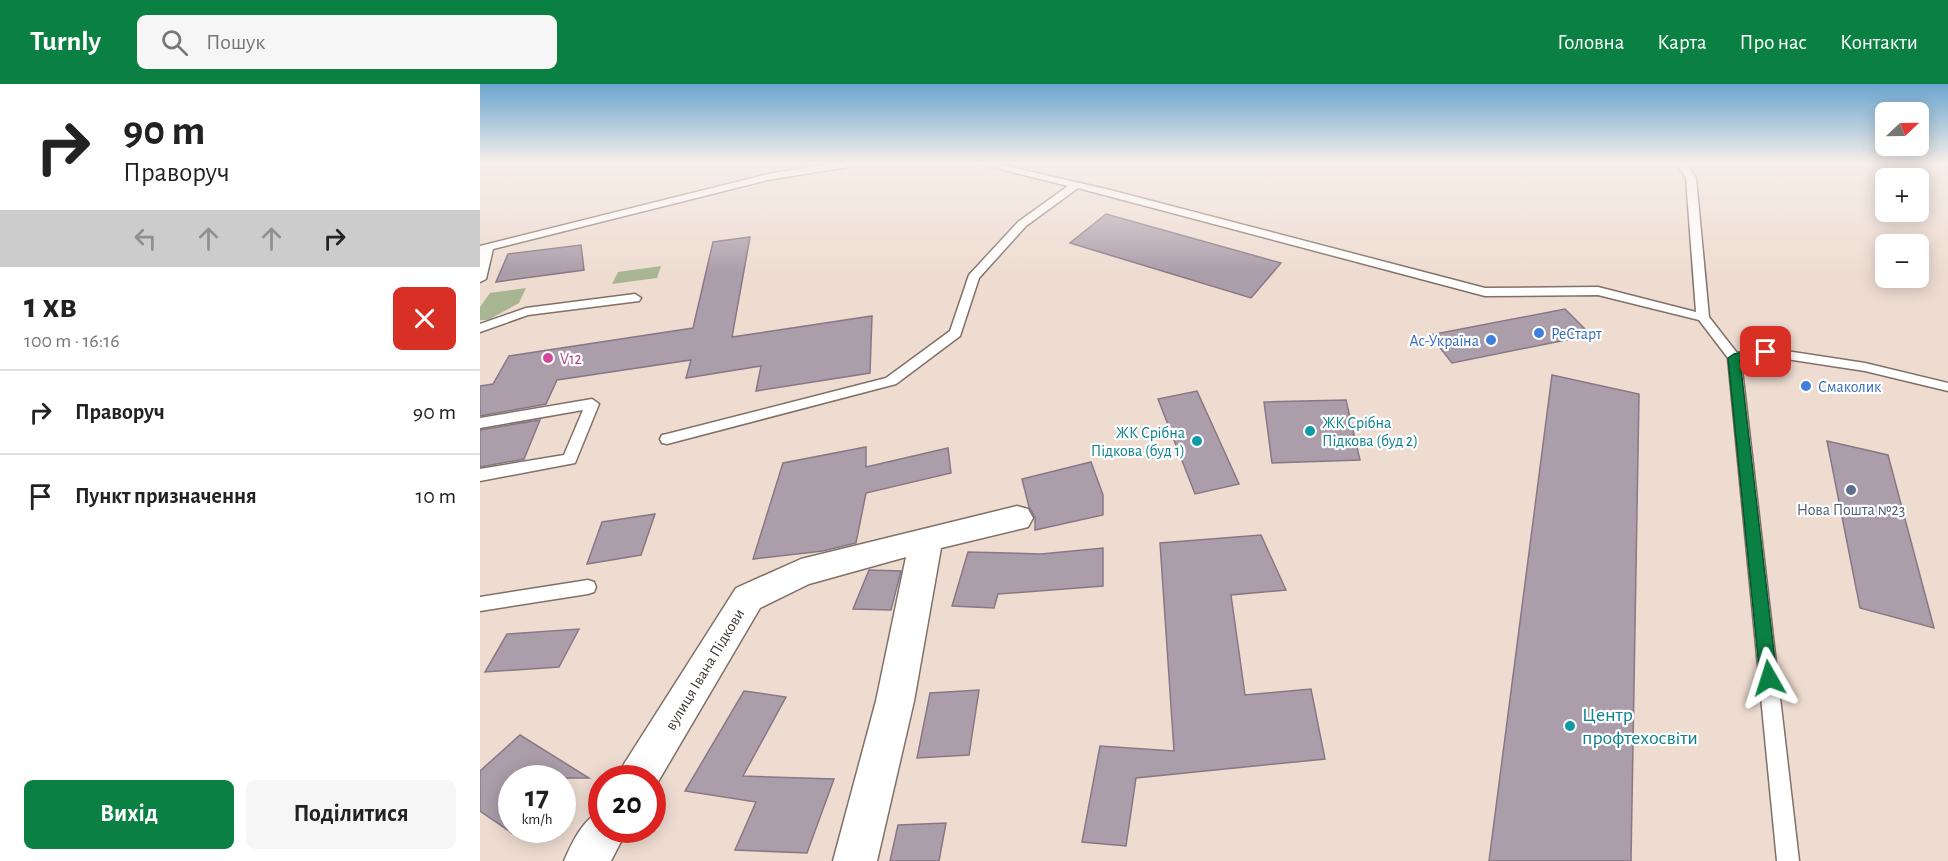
<!DOCTYPE html>
<html lang="uk">
<head>
<meta charset="utf-8">
<style>
	:root { --surface:#fff; --page:#f6f6f6; --text:#222; --muted:#767676; --line:#e0e0e0; --accent:#0b8043 }
	body { margin:0; font-family:"Alegreya Sans",sans-serif; background:var(--page); color:var(--text); height:100vh; display:flex; flex-direction:column; font-size:22px; white-space:nowrap }
	* { box-sizing:border-box; margin:0 }
	p { font-size:20px; color:var(--muted) }
	.icon { flex:none; width:33px; height:33px; fill:none; stroke:currentColor; stroke-width:2; stroke-linecap:round; stroke-linejoin:round }
	.map { position:relative; flex:1; overflow:hidden }
	.panel { display:flex; flex-direction:column; background:var(--surface); width:480px }
	.panel>* { flex:none }
	.top-card { background:#fff; color:var(--text); overflow:hidden }
	.needle { width:39px; rotate:68deg }
	.fabs { position:absolute; left:1395px; top:18px; display:grid; gap:12px }
	.fabs a { display:grid; place-items:center; width:54px; height:54px; border-radius:9px; background:var(--surface); box-shadow:0 3px 15px #0003; font-size:30px }
	.speed { position:absolute; left:18px; top:681px; display:flex; gap:12px; font-size:30px; font-weight:700; text-align:center }
	.speed>* { display:grid; place-content:center; width:78px; height:78px; border-radius:50%; background:var(--surface); box-shadow:0 3px 15px #0003; line-height:1 }
	.speed small { font-size:15px; font-weight:400 }
	.speed .limit { border:9px solid #d22; background:#fff; color:#111 }
	.pin { position:absolute; display:grid; place-items:center; width:51px; height:51px; color:#fff; margin:-26px; border-radius:12px; box-shadow:0 3px 9px #0006 }
	.me { position:absolute; width:66px; margin:-33px; rotate:354deg; stroke-linejoin:round; filter:drop-shadow(0 0 4px #0008) }
	.turn { display:flex; align-items:center; gap:21px; height:126px; padding:0 24px; font-size:27px }
	.turn .icon { width:78px; height:78px; stroke-width:2.5 }
	.turn b { display:block; font-size:42px; line-height:51px }
	.lanes { display:flex; align-items:center; height:57px; padding:0 24px; background:#0003; justify-content:center; gap:30px; direction:ltr }
	.lanes .off { opacity:.35 }
	.round { display:grid; place-items:center; flex:none; width:63px; height:63px; border-radius:9px; background:var(--page) }
	.summary { display:flex; align-items:center; justify-content:space-between; height:102px; padding:0 24px }
	h1 { font-size:36px; font-weight:700; line-height:45px }
	.cta { display:flex; gap:12px; margin-top:auto; padding:12px 24px }
	.cta a { flex:1; height:69px; border-radius:9px; background:var(--accent); color:#fff; font-size:24px; font-weight:700; line-height:69px; text-align:center }
	.cta a+a { background:var(--page); color:var(--text) }
	ul { padding:0; list-style:none }
	li { display:flex; align-items:center; gap:18px; height:84px; padding:0 24px; border-top:2px solid var(--line) }
	li div { flex:1 }
	li b { display:block; font-size:22px }
	li em { font-style:normal }
	header { display:flex; align-items:center; gap:36px; box-sizing:border-box; height:84px; padding:0 30px; background:var(--accent); color:#fff }
	header strong { font-size:28px }
	nav { display:flex; gap:33px; margin-inline-start:auto; font-size:21px }
	.search { width:420px; height:54px; background:var(--page); display:flex; align-items:center; gap:15px; box-sizing:border-box; padding:0 21px; border-radius:9px; color:var(--muted); font-size:22px }
	main { display:flex; flex:1; min-height:0 }
	.map>svg:first-child { display:block }
</style>
</head>
<body>
<header>
<strong>Turnly</strong>
<div class="search"><svg class="icon" aria-label="search" viewBox="0 0 24 24"><circle cx="10" cy="10" r="6"/><path d="M15 15l6 6"/></svg>Пошук</div>
<nav><a>Головна</a><a>Карта</a><a>Про нас</a><a>Контакти</a></nav>
</header>
<main>
<section class="panel">
<div class="top-card">
<div class="turn"><svg class="icon" aria-label="right" viewBox="0 0 24 24"><path d="M7 20v-9h11M14 6l5 5-5 5"/></svg><div><b>90 m</b>Праворуч</div></div>
<div class="lanes"><svg class="icon off" aria-label="left" viewBox="0 0 24 24"><path d="M17 20v-9H6M10 6l-5 5 5 5"/></svg><svg class="icon off" aria-label="ahead" viewBox="0 0 24 24"><path d="M12 20V5M6 11l6-6 6 6"/></svg><svg class="icon off" aria-label="ahead" viewBox="0 0 24 24"><path d="M12 20V5M6 11l6-6 6 6"/></svg><svg class="icon" aria-label="right" viewBox="0 0 24 24"><path d="M7 20v-9h11M14 6l5 5-5 5"/></svg></div>
</div>
<div class="summary"><div><h1>1 хв</h1><p>100 m · 16:16</p></div><a class="round" style="background:#d93025;color:#fff"><svg class="icon" aria-label="close" viewBox="0 0 24 24"><path d="M6 6l12 12M18 6L6 18"/></svg></a></div>
<ul>
<li><svg class="icon" aria-label="right" viewBox="0 0 24 24"><path d="M7 20v-9h11M14 6l5 5-5 5"/></svg><div><b>Праворуч</b></div><em>90 m</em></li>
<li><svg class="icon" aria-label="arrive" viewBox="0 0 24 24"><path d="M6 21V4h12l-3 4 3 4H6"/></svg><div><b>Пункт призначення</b></div><em>10 m</em></li>
</ul>
<div class="cta"><a>Вихід</a><a>Поділитися</a></div>
</section>
<div class="map">
<svg width="1468" height="777" viewBox="0 0 1468 777">
	<rect width="100%" height="100%" fill="#eedcd1"/>
	<path fill="#a8b592" d="M 181,182 L 177,194 L 132,200 L 138,188 Z
		M 46,204 L 39,219 L 8,236 L 0,236 L 0,223 L 10,209 Z"/>
	<path fill="#ab9daa" stroke="#867985" stroke-width="1.5" d="M 626,130 L 801,179 L 771,214 L 590,159 Z
		M 270,153 L 252,253 L 392,232 L 390,289 L 276,307 L 281,282 L 206,294 L 211,276 L 77,296 L 66,320 L 0,332 L 0,302 L 13,300 L 29,272 L 213,244 L 233,158 Z
		M 101,161 L 104,186 L 16,198 L 28,170 Z
		M 1085,225 L 1111,251 L 972,279 L 950,251 Z
		M 1072,291 L 1159,310 L 1151,777 L 1009,777 Z
		M 717,307 L 759,400 L 715,410 L 678,315 Z
		M 866,316 L 880,376 L 792,379 L 784,318 Z
		M 60,336 L 44,375 L 0,383 L 0,346 Z
		M 1347,357 L 1408,371 L 1454,544 L 1380,524 Z
		M 386,363 L 386,383 L 468,364 L 471,389 L 386,409 L 376,459 L 343,467 L 273,475 L 303,379 Z
		M 611,378 L 623,411 L 623,431 L 555,446 L 555,433 L 549,423 L 542,395 Z
		M 175,430 L 161,471 L 107,480 L 122,438 Z
		M 781,451 L 806,506 L 751,511 L 765,611 L 831,605 L 845,675 L 656,694 L 646,762 L 602,758 L 620,662 L 694,667 L 680,459 Z
		M 623,464 L 623,502 L 518,510 L 514,524 L 472,522 L 488,468 L 561,470 Z
		M 389,486 L 421,487 L 411,526 L 373,525 Z
		M 99,545 L 79,583 L 5,588 L 27,550 Z
		M 499,606 L 489,671 L 437,674 L 450,609 Z
		M 264,607 L 306,613 L 263,692 L 354,695 L 327,769 L 255,766 L 276,718 L 205,707 Z
		M 40,651 L 109,694 L 32,694 L 32,749 L 0,727 L 0,687 Z
		M 466,739 L 459,777 L 410,777 L 418,741 Z"/>
	<g fill="none" stroke-linecap="round" stroke-linejoin="round">
		<g stroke="#807067" stroke-width="3">
			<path id="lane" d="M 349,80 L 372,80 L 367,83 L 288,96 L 13,165 L 6,195 L 0,198 L 0,162 L 288,90 Z
				M 500,80 L 518,80 L 630,106 L 1005,204 L 1118,203 L 1216,228 L 1206,94 L 1197,80 L 1207,80 L 1216,94 L 1229,233 L 1257,269 L 1286,264 L 1385,279 L 1468,299 L 1468,307 L 1385,287 L 1286,272 L 1261,277 L 1319,777 L 1297,777 L 1248,274 L 1219,236 L 1118,211 L 1005,212 L 598,104 L 546,142 L 499,194 L 480,252 L 416,300 L 187,360 L 182,359 L 180,355 L 182,351 L 187,350 L 406,294 L 470,247 L 489,191 L 538,138 L 588,102 Z
				M 155,210 L 161,214 L 159,217 L 48,231 L 0,248 L 0,240 L 46,224 Z
				M 112,315 L 119,320 L 95,379 L 0,397 L 0,385 L 84,371 L 103,326 L 0,344 L 0,334 Z
				M 108,496 L 114,498 L 116,503 L 114,508 L 108,510 L 0,527 L 0,513 Z"/>
		</g>
		<g stroke="#807067" stroke-width="3">
			<path id="street" d="M 537,422 L 548,425 L 553,434 L 548,443 L 461,464 L 434,617 L 397,777 L 353,777 L 396,617 L 426,473 L 329,500 L 280,524 L 172,708 L 172,694 L 138,694 L 144,680 L 256,504 L 321,475 Z
				M 122,727 L 122,746 L 147,746 L 131,777 L 84,777 C 92,759 103,734 122,727 Z"/>
		</g>
		<use href="#lane" fill="#fff" fill-rule="evenodd"/>
		<use href="#street" fill="#fff" fill-rule="evenodd"/>
	</g>
	<linearGradient id="sky" x2="0" y2="1"><stop stop-color="#6aa6cf"/><stop offset="0.42" stop-color="#f7efea"/><stop offset="1" stop-color="#f7efea" stop-opacity="0"/></linearGradient>
	<rect width="1468" height="189" fill="url(#sky)"/>
	<path fill="#0b8043" stroke="#07532c" stroke-width="1.5" d="M 1286,264 L 1292,268 L 1290,270 L 1260,276 L 1297,594 L 1295,599 L 1289,601 L 1283,599 L 1280,594 L 1248,274 L 1254,270 Z"/>
	<g fill="#3f7fe0" stroke="#fff" stroke-width="2">
		<circle cx="1059" cy="249" r="6"/>
		<circle cx="1011" cy="256" r="6"/>
		<circle cx="1326" cy="302" r="6"/>
	</g>
	<circle fill="#d1479c" stroke="#fff" stroke-width="2" cx="68" cy="274" r="6"/>
	<g fill="#0f9aa8" stroke="#fff" stroke-width="2">
		<circle cx="830" cy="347" r="6"/>
		<circle cx="717" cy="357" r="6"/>
		<circle cx="1090" cy="642" r="6"/>
	</g>
	<circle fill="#5c6f8a" stroke="#fff" stroke-width="2" cx="1371" cy="406" r="6"/>
	<g text-anchor="middle" stroke-width="4.5" stroke-linejoin="round" paint-order="stroke">
		<g font-size="16" fill="#366cbe" stroke="#fff" text-anchor="start">
			<text x="1071" y="255">РеСтарт</text>
			<text x="999" y="262" text-anchor="end">Ас-Україна</text>
			<text x="1338" y="308">Смаколик</text>
		</g>
		<g font-size="16" fill="#b23c85" stroke="#fff" text-anchor="start">
			<text x="80" y="280">V12</text>
		</g>
		<g font-size="16" fill="#0d838f" stroke="#fff" text-anchor="start">
			<text x="842" y="344">ЖК Срібна<tspan x="842" dy="18">Підкова (буд 2)</tspan></text>
			<text x="705" y="354" text-anchor="end">ЖК Срібна<tspan x="705" dy="18">Підкова (буд 1)</tspan></text>
		</g>
		<g font-size="16" fill="#4e5e75" stroke="#fff">
			<text x="1371" y="431">Нова Пошта №23</text>
		</g>
		<g font-size="16" fill="#403834" stroke="#fff">
			<text transform="translate(224 585) rotate(-59)" y="6">вулиця Івана Підкови</text>
		</g>
		<g font-size="20" fill="#0d838f" stroke="#fff" text-anchor="start">
			<text x="1102" y="637">Центр<tspan x="1102" dy="23">профтехосвіти</tspan></text>
		</g>
	</g>
</svg>
<div class="fabs">
<a><svg class="needle" viewBox="-14 -14 28 28"><path d="M0-13l5 13h-10z" fill="#e53935"/><path d="M0 13l5-13h-10z" fill="#767676"/></svg></a>
<a>+</a>
<a>−</a>
</div>
<div class="speed"><div>17<small>km/h</small></div><div class="limit">20</div></div>
<div class="pin" style="left:1286px;top:268px;background:#d93025"><svg class="icon" aria-label="arrive" viewBox="0 0 24 24"><path d="M6 21V4h12l-3 4 3 4H6"/></svg></div>
<svg class="me" style="left:1289px;top:594px" viewBox="-20 -20 40 40"><path d="M0-17L14 15 0 8-14 15z" fill="#0b8043" stroke="#fff" stroke-width="4"/></svg>
</div>
</main>
</body>
</html>
